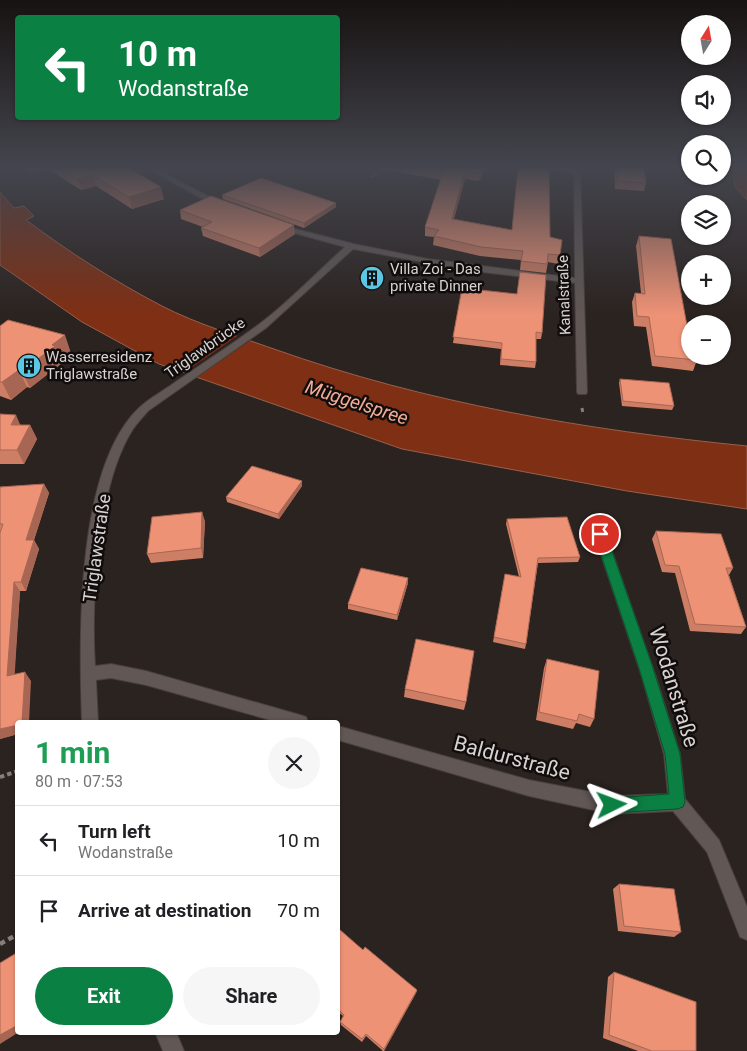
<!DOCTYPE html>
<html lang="en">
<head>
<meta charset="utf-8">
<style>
	:root { --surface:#fff; --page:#f6f6f6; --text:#202124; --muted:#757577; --line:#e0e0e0; --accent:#0b8043 }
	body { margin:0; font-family:Roboto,sans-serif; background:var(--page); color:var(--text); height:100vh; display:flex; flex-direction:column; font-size:19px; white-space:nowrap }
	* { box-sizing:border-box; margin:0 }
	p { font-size:16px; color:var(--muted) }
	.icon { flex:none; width:28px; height:28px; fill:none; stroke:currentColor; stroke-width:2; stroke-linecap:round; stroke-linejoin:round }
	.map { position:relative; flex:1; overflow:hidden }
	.sheet { position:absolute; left:15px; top:720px; width:325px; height:315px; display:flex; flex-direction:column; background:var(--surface); border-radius:5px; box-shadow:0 1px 4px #0004 }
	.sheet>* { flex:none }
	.banner { position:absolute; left:15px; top:15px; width:325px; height:105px; border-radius:5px; box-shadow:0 1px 4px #0004; background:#0b8043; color:#fff; overflow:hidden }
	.needle { width:32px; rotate:11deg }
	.buttons { position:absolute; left:681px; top:15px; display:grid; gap:10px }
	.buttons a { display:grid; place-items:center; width:50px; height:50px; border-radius:50%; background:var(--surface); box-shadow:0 1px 4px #0004; font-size:25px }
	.pin { position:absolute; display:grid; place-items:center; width:42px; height:42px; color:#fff; margin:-21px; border:2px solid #fff; border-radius:50%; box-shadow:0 1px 5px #0007 }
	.me { position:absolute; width:55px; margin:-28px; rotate:87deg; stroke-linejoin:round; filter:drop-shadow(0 0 4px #0008) }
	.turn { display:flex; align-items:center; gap:18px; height:105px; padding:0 20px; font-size:22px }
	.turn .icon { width:65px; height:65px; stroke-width:2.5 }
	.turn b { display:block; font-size:35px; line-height:42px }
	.round { display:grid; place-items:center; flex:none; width:52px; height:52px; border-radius:26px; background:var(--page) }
	.summary { display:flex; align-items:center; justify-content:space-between; height:85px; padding:0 20px }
	h1 { font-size:30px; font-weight:700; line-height:38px; color:#1e9e55 }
	.button { display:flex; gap:10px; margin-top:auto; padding:10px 20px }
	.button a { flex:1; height:58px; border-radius:30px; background:var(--accent); color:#fff; font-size:20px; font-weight:700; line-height:58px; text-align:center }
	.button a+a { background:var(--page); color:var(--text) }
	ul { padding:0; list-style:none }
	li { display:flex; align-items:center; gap:15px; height:70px; padding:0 20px; border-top:1px solid var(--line) }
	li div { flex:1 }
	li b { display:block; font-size:19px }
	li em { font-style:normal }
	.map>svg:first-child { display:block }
</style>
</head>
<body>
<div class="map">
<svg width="747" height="1051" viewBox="0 0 747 1051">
	<rect width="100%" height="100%" fill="#2b2320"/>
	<path fill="#7f2f13" stroke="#9a604c" d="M 732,168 L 747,168 L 747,200 L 735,187 Z
		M 0,192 L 14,208 L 24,206 L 34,216 L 26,220 C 69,252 114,281 162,306 C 197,324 237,336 274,349 C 426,403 586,430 747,446 L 747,509 L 627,491 L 402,449 L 159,364 L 82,322 L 0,265 Z"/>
	<path fill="#2b2320" d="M 240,334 L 252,339 L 194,379 L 181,375 Z"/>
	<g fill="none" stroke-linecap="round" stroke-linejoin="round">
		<g stroke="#463f3d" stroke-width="2">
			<path id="minor" d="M 146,168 L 154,168 L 225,205 L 218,207 Z
				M 542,168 L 580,168 L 587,392 L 586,394 L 578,394 L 577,392 L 575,283 L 465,270 L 353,249 L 266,328 L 148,411 C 143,417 137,423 133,429 C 97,485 91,601 95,666 L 111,664 L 146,671 L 300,715 L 306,717 L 308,722 L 277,722 L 146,685 L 111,678 L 96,680 L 98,722 L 82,722 C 79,640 75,467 140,407 C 150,398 163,391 174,383 C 202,364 231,345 258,325 C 288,303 317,272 345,247 L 276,228 L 276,224 L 354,244 L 428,259 L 575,278 L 574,173 Z
				M 600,529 L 604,531 L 606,534 L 656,677 L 680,754 L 685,799 L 719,840 L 747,907 L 747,940 L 740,937 L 707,852 L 673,811 L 612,814 L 529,796 L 338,740 L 338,726 L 529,780 L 612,796 L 668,794 L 664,754 L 642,677 L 594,534 L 596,531 Z
				M 155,1032 L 176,1032 L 184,1051 L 163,1051 Z"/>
		</g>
		<path stroke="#857e7c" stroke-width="2" stroke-dasharray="2.5 1" stroke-linecap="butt" d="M 12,168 L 18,168
			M 372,177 L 385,168"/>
		<path stroke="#857e7c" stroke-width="3" stroke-dasharray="4 2.5" stroke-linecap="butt" d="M 582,408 L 583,414"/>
		<path stroke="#857e7c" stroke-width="4" stroke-dasharray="4.5 3" stroke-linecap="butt" d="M 0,777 L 18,771"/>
		<path stroke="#857e7c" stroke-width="4.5" stroke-dasharray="5.5 4" stroke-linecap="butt" d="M 0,944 L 18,934"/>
		<use href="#minor" fill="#615754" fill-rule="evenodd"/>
	</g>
	<path fill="#cd7e65" d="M 25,168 L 129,168 L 164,199 L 132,209 L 96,186 L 81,190 L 48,169 L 29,173 Z
		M 377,168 L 486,168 L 479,181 L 465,179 L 454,219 L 512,230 L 518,168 L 550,237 L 560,255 L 558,264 L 548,262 L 546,273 L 520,270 L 521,260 L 480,256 L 433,245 L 434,237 L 425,236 L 425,227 L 441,180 Z
		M 614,168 L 644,168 L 646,183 L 644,191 L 615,189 Z
		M 222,195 L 336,207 L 304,228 L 223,199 Z
		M 180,210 L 295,234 L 260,257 L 203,236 L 201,228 L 203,227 L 181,219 Z
		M 639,236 L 688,331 L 697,360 L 693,371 L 652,366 L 646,327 L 634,326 L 632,302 L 635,293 L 641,293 L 636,246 Z
		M 462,288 L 542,333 L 541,339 L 536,339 L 536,362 L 535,368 L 500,365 L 501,349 L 453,343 Z
		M 0,326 L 71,353 L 61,360 L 62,363 L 30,388 L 27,387 L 11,400 L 0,396 Z
		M 620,379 L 674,406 L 672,410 L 622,406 L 619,383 Z
		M 0,414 L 21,425 L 30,425 L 37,439 L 24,464 L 0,464 Z
		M 44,484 L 49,493 L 34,540 L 39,549 L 26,591 L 20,591 L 14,675 L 31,681 L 18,734 L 0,739 L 0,487 Z
		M 302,486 L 279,519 L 227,502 L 226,497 Z
		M 507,519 L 580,557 L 578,562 L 538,563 L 526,644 L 525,649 L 493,642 L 505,574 L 519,577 L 506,524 Z
		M 205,521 L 203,558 L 151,563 L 147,554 Z
		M 656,531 L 733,568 L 729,575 L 746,627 L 741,634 L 690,631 L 675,573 L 662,572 L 652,539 Z
		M 408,583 L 397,620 L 348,609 L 348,604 Z
		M 547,659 L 594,719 L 590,727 L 576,723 L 573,729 L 536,720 L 544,668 Z
		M 405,689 L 466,702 L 464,710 L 404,697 Z
		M 619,884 L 681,932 L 674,937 L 618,931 L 613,889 Z
		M 338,931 L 417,990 L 416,993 L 384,1051 L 383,1051 L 366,1036 L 362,1042 L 341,1025 L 340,1022 L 343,1016 L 338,1012 Z
		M 614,972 L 696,1051 L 638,1051 L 603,1038 L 608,977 Z"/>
	<path fill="#a76653" d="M 27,168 L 47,168 L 48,169 L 29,173 Z
		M 482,168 L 486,168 L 479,181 L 480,173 Z
		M 465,171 L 465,179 L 451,228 L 452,219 Z
		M 92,175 L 96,186 L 81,190 L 78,179 Z
		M 161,187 L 164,199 L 132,209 L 129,197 Z
		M 336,203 L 336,207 L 304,228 L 304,223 Z
		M 294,225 L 295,234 L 260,257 L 259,248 Z
		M 65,335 L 71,353 L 61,360 L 62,363 L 30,388 L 22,371 L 52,345 Z
		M 19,370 L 27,387 L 11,400 L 2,382 Z
		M 16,415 L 22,429 L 11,425 Z
		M 30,425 L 37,439 L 24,464 L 17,450 Z
		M 302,481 L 302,486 L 279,519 L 278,514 Z
		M 44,484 L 49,493 L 34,540 L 39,549 L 26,591 L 21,582 L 26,540 Z
		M 202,512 L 205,521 L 203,558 L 201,548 Z
		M 408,578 L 408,583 L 397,620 L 397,615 Z
		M 14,582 L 20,591 L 14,685 L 7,676 Z
		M 25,672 L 31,681 L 29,722 L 22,722 Z
		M 18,725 L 18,734 L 0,739 L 0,729 Z
		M 417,990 L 416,993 L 384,1051 L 384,1049 Z
		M 18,1025 L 18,1032 L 19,1032 L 0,1044 L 0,1035 Z"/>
	<path fill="#ee9276" stroke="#a76653" d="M 61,168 L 129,168 L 161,187 L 129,197 L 92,175 L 78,179 Z
		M 421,168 L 482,168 L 480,173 L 465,171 L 452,219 L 512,230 L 518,168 L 549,168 L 550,237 L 562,240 L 560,255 L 548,254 L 547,264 L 521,261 L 523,251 L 481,247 L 434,236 L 439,230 L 425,227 L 443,172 Z
		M 616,168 L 644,168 L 646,183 L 617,181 Z
		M 261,178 L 336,203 L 304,223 L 222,195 Z
		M 211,196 L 294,225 L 259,248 L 201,228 L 212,222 L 180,210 Z
		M 639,236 L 671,239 L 688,331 L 690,331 L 690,356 L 696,356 L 697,360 L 655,356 L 649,317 L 637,316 L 635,293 L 645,294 Z
		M 520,272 L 546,275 L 542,333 L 536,332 L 536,362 L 501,359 L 502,343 L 453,337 L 462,288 L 517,294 Z
		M 8,320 L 65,335 L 52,345 L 55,346 L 22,371 L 19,370 L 2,382 L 0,382 L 0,326 Z
		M 620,379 L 669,383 L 674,406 L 623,401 Z
		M 0,414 L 16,415 L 11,425 L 30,425 L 17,450 L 0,450 Z
		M 252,466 L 302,481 L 278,514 L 226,497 Z
		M 44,484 L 26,540 L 34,540 L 21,582 L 14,582 L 7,676 L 25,672 L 22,722 L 18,722 L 18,725 L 0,729 L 0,533 L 3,524 L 0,524 L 0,487 Z
		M 202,512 L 201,548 L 147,554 L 152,517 Z
		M 567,517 L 580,557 L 538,558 L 526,644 L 494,637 L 505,574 L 521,577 L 507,519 Z
		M 656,531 L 721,534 L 733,568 L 726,568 L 746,627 L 695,624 L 679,566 L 665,565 Z
		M 361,568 L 408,578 L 397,615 L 348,604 Z
		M 416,639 L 474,651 L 466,702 L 405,689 Z
		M 547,659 L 599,671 L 594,719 L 579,714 L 577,721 L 539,712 Z
		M 619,884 L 674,889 L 681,932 L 624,926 Z
		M 339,929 L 363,950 L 365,947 L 417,990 L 384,1049 L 366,1034 L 362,1039 L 340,1022 L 344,1015 L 338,1009 L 338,931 Z
		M 18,952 L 18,1025 L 0,1035 L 0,963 Z
		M 614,972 L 696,1002 L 696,1051 L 652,1051 L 609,1035 Z"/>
	<linearGradient id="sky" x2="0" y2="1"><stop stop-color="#181312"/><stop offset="0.53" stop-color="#44454e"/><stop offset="1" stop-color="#44454e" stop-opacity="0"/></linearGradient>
	<rect width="747" height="315" fill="url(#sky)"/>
	<path fill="#0b8043" stroke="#07532c" d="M 600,530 L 606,534 L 652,665 L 680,754 L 685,802 L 683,807 L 677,809 L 612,813 L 607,811 L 605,805 L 607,800 L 612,798 L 669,794 L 665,754 L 638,665 L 594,534 Z"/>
	<defs>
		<g id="building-disc" transform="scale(1.25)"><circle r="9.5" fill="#5ac8e5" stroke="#110d0c"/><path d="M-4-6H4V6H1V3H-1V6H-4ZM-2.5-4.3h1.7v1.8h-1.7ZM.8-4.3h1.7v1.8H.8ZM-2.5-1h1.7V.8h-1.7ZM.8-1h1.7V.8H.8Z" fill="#111"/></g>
	</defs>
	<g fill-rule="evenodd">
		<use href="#building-disc" x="372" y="278"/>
		<use href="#building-disc" x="29" y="366"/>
	</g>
	<g text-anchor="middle" stroke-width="5" stroke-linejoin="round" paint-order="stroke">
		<g font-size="15" fill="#d8d2d0" stroke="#110d0c" text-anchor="start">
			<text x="390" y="274">Villa Zoi - Das<tspan x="390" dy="17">private Dinner</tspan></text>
			<text x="46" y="362">Wasserresidenz<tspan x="46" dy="17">Triglawstraße</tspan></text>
		</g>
		<g font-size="15" fill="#d8d2d0" stroke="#110d0c">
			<text transform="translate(564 295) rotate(-92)" y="5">Kanalstraße</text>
			<text transform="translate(205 348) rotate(-35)" y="5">Triglawbrücke</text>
		</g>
		<g font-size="18" fill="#d8d2d0" stroke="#110d0c">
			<text transform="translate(97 548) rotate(-82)" y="6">Triglawstraße</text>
		</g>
		<g font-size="19" font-style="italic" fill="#f3ac96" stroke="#110d0c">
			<text transform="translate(357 402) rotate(18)" y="7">Müggelspree</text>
		</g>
		<g font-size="21" fill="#d8d2d0" stroke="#110d0c">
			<text transform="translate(674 687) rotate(73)" y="7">Wodanstraße</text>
			<text transform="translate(512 758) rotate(15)" y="7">Baldurstraße</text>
		</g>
	</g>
</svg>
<div class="buttons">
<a><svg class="needle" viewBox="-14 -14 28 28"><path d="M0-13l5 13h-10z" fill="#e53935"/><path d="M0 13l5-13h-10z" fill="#757577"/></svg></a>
<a><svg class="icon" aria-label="sound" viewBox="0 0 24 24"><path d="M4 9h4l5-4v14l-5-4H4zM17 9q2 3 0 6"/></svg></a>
<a><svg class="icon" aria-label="search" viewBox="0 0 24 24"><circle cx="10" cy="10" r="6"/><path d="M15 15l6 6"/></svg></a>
<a><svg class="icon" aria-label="layers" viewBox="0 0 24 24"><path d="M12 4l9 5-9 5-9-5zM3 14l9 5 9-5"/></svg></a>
<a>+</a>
<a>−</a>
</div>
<div class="pin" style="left:600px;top:534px;background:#d93025"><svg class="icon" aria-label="arrive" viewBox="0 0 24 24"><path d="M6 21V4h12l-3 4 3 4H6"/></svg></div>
<svg class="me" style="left:612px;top:805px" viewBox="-20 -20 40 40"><path d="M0-17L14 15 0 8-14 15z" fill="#0b8043" stroke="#fff" stroke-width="4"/></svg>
<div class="banner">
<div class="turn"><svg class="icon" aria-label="left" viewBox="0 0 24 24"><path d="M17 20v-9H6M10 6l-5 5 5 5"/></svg><div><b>10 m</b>Wodanstraße</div></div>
</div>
<section class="sheet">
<div class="summary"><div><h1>1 min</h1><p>80 m · 07:53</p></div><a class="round"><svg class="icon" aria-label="close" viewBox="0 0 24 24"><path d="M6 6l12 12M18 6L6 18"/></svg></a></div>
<ul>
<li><svg class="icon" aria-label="left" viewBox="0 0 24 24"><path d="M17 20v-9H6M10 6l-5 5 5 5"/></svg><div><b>Turn left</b><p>Wodanstraße</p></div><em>10 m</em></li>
<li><svg class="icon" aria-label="arrive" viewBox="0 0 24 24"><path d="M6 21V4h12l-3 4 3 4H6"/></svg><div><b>Arrive at destination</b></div><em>70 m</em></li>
</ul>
<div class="button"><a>Exit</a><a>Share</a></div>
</section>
</div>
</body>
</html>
